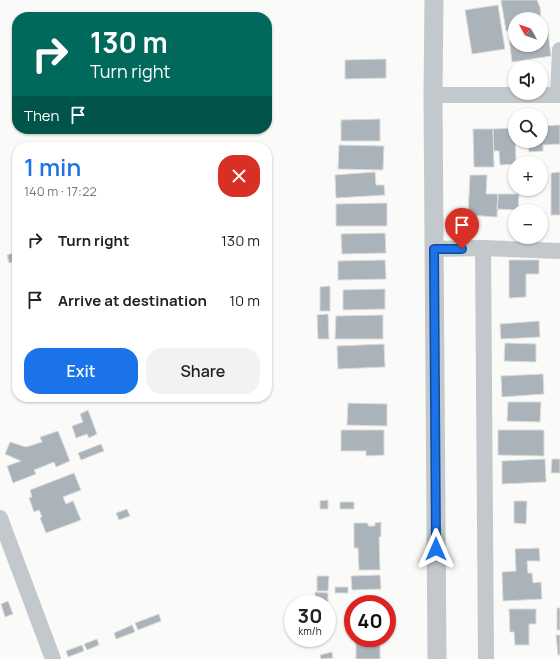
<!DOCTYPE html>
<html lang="en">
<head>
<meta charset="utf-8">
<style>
	:root { --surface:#fff; --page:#f2f2f2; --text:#222; --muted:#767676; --accent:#1a73e8 }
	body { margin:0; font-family:Manrope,sans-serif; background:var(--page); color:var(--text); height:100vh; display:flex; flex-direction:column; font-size:15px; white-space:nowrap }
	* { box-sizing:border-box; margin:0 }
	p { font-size:13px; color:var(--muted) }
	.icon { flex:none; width:22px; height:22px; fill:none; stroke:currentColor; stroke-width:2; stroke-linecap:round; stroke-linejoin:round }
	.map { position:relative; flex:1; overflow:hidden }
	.panel { position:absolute; left:12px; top:142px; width:260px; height:260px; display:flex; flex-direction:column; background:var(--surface); border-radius:16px; box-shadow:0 1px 3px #0004 }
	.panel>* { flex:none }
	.hud { position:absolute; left:12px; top:12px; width:260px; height:122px; border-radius:16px; box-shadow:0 1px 3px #0004; background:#00695c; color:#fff; overflow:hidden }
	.needle { width:26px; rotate:310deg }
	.tools { position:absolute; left:508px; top:12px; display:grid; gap:8px }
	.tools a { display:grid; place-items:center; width:40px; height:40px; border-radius:50%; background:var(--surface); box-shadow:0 1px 3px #0004; font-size:20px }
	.speed { position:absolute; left:284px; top:595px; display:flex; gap:8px; font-size:20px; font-weight:700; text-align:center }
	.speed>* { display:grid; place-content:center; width:52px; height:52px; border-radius:50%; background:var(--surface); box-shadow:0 1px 3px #0004; line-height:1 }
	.speed small { font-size:10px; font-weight:400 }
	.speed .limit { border:6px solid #d22; background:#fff; color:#111 }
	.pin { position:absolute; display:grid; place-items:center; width:34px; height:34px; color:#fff; margin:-41px -17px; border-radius:50% 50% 50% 0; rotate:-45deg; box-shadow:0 0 4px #0007 }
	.pin .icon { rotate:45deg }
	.me { position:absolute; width:44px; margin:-22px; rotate:0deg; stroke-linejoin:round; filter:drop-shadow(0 0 3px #0008) }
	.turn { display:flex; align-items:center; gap:14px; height:84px; padding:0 12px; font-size:18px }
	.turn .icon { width:52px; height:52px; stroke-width:2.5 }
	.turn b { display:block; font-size:28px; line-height:34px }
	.then { display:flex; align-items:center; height:38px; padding:0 12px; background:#0003; gap:8px; font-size:15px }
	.round { display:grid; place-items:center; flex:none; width:42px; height:42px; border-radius:16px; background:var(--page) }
	.headline { display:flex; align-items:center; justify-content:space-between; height:68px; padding:0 12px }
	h1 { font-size:24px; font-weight:600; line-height:30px; color:var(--accent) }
	.cta { display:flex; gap:8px; margin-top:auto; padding:8px 12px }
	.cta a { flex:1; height:46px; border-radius:16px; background:var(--accent); color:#fff; font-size:16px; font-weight:600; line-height:46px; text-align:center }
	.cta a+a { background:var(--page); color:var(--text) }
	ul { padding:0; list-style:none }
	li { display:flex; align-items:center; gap:12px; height:60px; padding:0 12px }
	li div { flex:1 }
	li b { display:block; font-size:15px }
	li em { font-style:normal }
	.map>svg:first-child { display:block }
</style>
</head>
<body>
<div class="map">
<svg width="560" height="659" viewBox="0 0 560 659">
	<rect width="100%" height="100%" fill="#fafaf8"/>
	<path fill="#aab3b9" stroke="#dcdcda" d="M 501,0 L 537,0 L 540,7 L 541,19 L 515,19 L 515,30 L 506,31 Z
		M 498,5 L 505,49 L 472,54 L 465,10 Z
		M 548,33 L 551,56 L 512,62 L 509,38 L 515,38 L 515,45 L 541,45 L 541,34 Z
		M 386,59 L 386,78 L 345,79 L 345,60 Z
		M 380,119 L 380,141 L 341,141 L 341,120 Z
		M 560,125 L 560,144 L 543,145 L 543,151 L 529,152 L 528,141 L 541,141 L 541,126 Z
		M 515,128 L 516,163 L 515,164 L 500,165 L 499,151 L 494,151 L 493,129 Z
		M 473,129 L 493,129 L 494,167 L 474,167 Z
		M 339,145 L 384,146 L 383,170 L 338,169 Z
		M 375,172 L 376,185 L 384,185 L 385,195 L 336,198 L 335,175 Z
		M 560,172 L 560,215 L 551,215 L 551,173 Z
		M 470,175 L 487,175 L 486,194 L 498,194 L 497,217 L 468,215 Z
		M 498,194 L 519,194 L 518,210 L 497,209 Z
		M 387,203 L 387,226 L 336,226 L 336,204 Z
		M 385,233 L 386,253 L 342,254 L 341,234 Z
		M 13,253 L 15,261 L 9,263 L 7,255 Z
		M 385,260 L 386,279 L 338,280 L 338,261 Z
		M 509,260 L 539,260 L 539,274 L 526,274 L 526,297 L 509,298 Z
		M 330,286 L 330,311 L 320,311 L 320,287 Z
		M 385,289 L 385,309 L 343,310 L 343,290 Z
		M 328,314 L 329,339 L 318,339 L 317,315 Z
		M 383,315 L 383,339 L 335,339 L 336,316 Z
		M 539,321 L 540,337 L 501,339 L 500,324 Z
		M 505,343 L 536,344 L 536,362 L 504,361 Z
		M 384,344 L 385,367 L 338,369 L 337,346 Z
		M 543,374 L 544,394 L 502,397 L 501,376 Z
		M 508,402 L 541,402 L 540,422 L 507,421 Z
		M 348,403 L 387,404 L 387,426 L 347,425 Z
		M 88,410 L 97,434 L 89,438 L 87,434 L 76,438 L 72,426 L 83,422 L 80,414 Z
		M 341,430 L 384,430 L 384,455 L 366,456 L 366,451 L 341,451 Z
		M 498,430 L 544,430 L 544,456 L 498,455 Z
		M 58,431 L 70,461 L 56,467 L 54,462 L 34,470 L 36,474 L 13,483 L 7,466 L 21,461 L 5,454 L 10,442 L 26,447 L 42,442 L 40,437 Z
		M 101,444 L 104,451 L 81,460 L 78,453 Z
		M 545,459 L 546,482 L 502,484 L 502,461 Z
		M 552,459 L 560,459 L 560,473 L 551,473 Z
		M 74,473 L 81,490 L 63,497 L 66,504 L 73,501 L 81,520 L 46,533 L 40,518 L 42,517 L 39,510 L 34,512 L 29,498 L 32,497 L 30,490 Z
		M 328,500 L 328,509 L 320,509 L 320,501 Z
		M 514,501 L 527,501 L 526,524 L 514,523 Z
		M 340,502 L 354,502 L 354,509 L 340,509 Z
		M 127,509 L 130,516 L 119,520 L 116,513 Z
		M 381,522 L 381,537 L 379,537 L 380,570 L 359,570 L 358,548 L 354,548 L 354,523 L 368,523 L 368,526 L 375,526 L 375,523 Z
		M 539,548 L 540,561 L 527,561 L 528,573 L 532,573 L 533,583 L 541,582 L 542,599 L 503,601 L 502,572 L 516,571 L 515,549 Z
		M 380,575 L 381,589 L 352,590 L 351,576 Z
		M 317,576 L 329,576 L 328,591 L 317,591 Z
		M 335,587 L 348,587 L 348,593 L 335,593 Z
		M 315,592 L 328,593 L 328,612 L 327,604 L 315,604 Z
		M 8,601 L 13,614 L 5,617 L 1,604 Z
		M 557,608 L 560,608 L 560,630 L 557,630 Z
		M 509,609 L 536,609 L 536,624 L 529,624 L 529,645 L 515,645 L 514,632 L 510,632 Z
		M 159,614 L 161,621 L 138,630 L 135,623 Z
		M 132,625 L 135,632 L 116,639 L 114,633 Z
		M 556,635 L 560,635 L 560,655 L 558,655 Z
		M 356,638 L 380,638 L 380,659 L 356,659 Z
		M 97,639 L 99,645 L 87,650 L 84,644 Z
		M 82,645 L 84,651 L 68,657 L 66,651 Z
		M 332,652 L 333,658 L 321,659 L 320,655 Z"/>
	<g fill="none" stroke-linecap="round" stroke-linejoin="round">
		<path stroke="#c3c8cc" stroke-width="16" d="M 433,95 L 560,95
			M 558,95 L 560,50
			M 483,248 L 486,659
			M 434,249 L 483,248 L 560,251
			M 0,518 L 53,659"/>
		<path stroke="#c3c8cc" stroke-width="19" d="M 434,0 L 433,95 L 437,659"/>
	</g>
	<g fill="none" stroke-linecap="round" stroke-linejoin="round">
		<g stroke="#114b97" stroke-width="10">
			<path id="route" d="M 436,549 L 434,249 L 462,249"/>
		</g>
		<use href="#route" stroke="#1a73e8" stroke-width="7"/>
	</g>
</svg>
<div class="tools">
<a><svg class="needle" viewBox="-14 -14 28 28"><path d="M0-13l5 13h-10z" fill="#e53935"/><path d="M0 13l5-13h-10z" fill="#767676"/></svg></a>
<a><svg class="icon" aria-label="sound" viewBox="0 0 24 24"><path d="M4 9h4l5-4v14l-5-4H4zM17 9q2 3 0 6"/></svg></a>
<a><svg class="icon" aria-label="search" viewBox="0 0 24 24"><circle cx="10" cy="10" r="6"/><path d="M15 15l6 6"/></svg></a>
<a>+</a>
<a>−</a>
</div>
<div class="speed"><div>30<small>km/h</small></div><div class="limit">40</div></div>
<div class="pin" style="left:462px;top:249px;background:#d93025"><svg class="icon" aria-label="arrive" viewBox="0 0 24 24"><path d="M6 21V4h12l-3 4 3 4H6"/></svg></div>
<svg class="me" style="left:436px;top:549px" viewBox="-20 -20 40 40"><path d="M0-17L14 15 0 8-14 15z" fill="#1a73e8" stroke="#fff" stroke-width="4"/></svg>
<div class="hud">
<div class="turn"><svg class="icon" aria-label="right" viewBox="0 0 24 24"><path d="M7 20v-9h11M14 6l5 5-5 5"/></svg><div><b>130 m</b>Turn right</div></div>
<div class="then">Then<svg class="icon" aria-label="arrive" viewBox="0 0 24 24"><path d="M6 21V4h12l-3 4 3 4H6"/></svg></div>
</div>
<section class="panel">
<div class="headline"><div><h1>1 min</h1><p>140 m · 17:22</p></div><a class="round" style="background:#d93025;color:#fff"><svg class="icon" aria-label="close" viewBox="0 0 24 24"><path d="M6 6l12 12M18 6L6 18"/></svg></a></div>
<ul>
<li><svg class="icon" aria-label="right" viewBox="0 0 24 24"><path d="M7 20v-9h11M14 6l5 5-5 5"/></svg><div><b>Turn right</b></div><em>130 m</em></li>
<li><svg class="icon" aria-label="arrive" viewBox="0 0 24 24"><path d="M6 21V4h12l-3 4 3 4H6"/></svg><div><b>Arrive at destination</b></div><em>10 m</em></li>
</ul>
<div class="cta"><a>Exit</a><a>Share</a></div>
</section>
</div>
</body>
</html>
